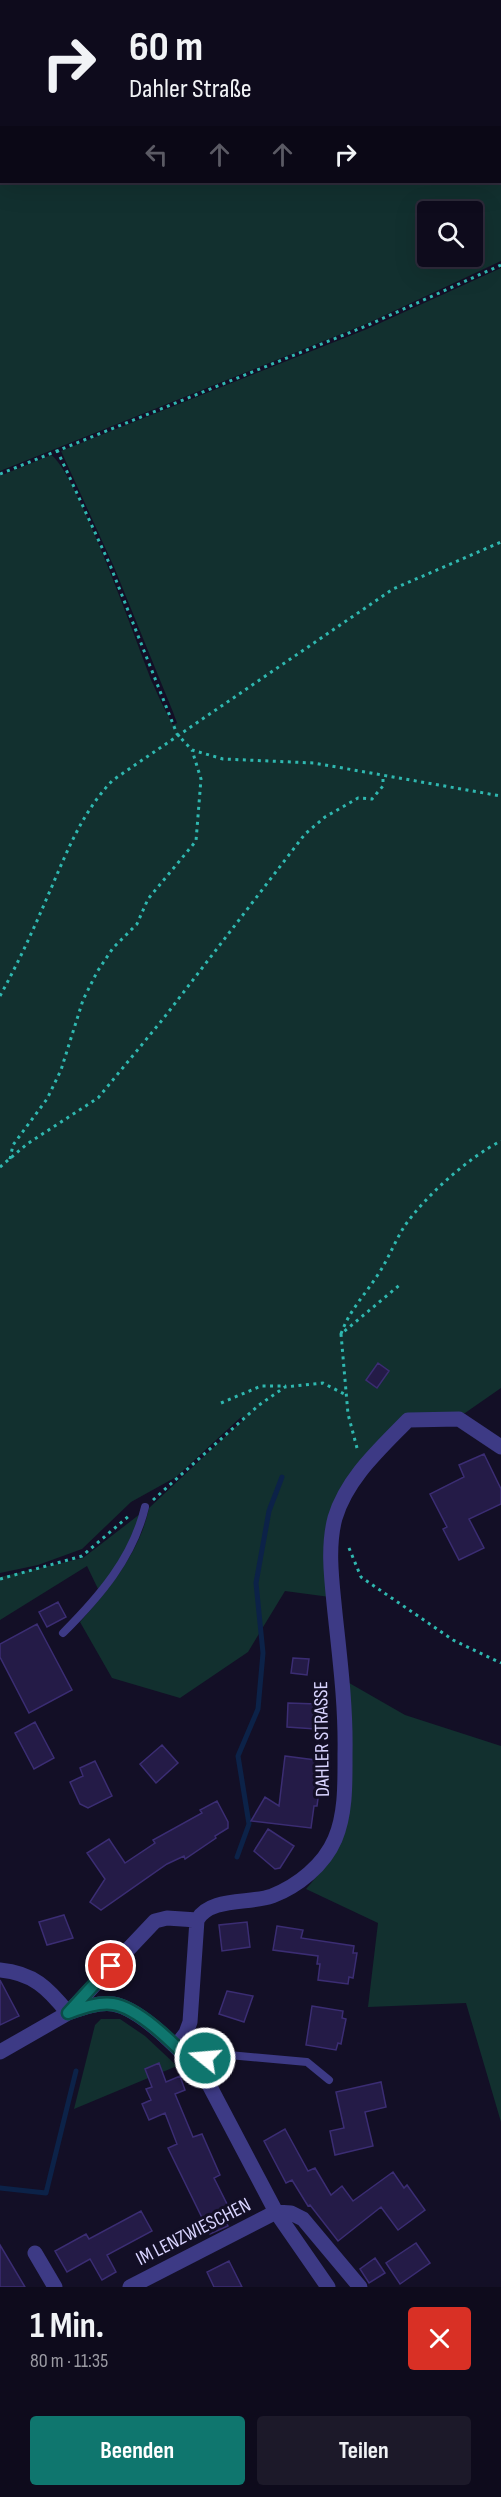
<!DOCTYPE html>
<html lang="de">
<head>
<meta charset="utf-8">
<style>
	:root { --surface:#0e0b1c; --page:#1c1929; --text:#f1f3f6; --muted:#9b9ba3; --line:#2e2b3b; --accent:#0f766e }
	body { margin:0; font-family:"Sofia Sans Condensed",sans-serif; background:var(--page); color:var(--text); height:100vh; display:flex; flex-direction:column; font-size:22px; white-space:nowrap }
	* { box-sizing:border-box; margin:0 }
	p { font-size:20px; color:var(--muted) }
	.icon { flex:none; width:33px; height:33px; fill:none; stroke:currentColor; stroke-width:2; stroke-linecap:round; stroke-linejoin:round }
	.map { position:relative; height:2287px; overflow:hidden }
	.side { display:flex; flex-direction:column; background:var(--surface); flex:1 }
	.side>* { flex:none }
	.banner { position:absolute; left:0px; top:0px; width:501px; height:183px; box-shadow:0 6px 24px #0002,0 0 0 2px var(--line); background:#0e0b1c; color:var(--text); overflow:hidden }
	.buttons { position:absolute; left:417px; top:201px; display:grid; gap:12px }
	.buttons a { display:grid; place-items:center; width:66px; height:66px; border-radius:6px; background:var(--surface); box-shadow:0 6px 24px #0002,0 0 0 2px var(--line); font-size:30px }
	.pin { position:absolute; display:grid; place-items:center; width:51px; height:51px; color:#fff; margin:-26px; border:3px solid #fff; border-radius:50%; box-shadow:0 2px 6px #0007 }
	.me { position:absolute; width:66px; margin:-33px; rotate:287deg; stroke-linejoin:round; filter:drop-shadow(0 0 4px #0008) }
	.turn { display:flex; align-items:center; gap:21px; height:126px; padding:0 30px; font-size:27px }
	.turn .icon { width:78px; height:78px; stroke-width:2.5 }
	.turn b { display:block; font-size:42px; line-height:51px }
	.lanes { display:flex; align-items:center; height:57px; padding:0 30px; background:#0003; justify-content:center; gap:30px; direction:ltr }
	.lanes .off { opacity:.35 }
	.round { display:grid; place-items:center; flex:none; width:63px; height:63px; border-radius:6px; background:var(--page) }
	.overview { display:flex; align-items:center; justify-content:space-between; height:102px; padding:0 30px }
	h1 { font-size:36px; font-weight:700; line-height:45px }
	.action { display:flex; gap:12px; margin-top:auto; padding:12px 30px }
	.action a { flex:1; height:69px; border-radius:6px; background:var(--accent); color:#fff; font-size:24px; font-weight:700; line-height:69px; text-align:center }
	.action a+a { background:var(--page); color:var(--text) }
	.map>svg:first-child { display:block }
</style>
</head>
<body>
<div class="map">
<svg width="501" height="2287" viewBox="0 0 501 2287">
	<rect width="100%" height="100%" fill="#130f26"/>
	<path fill="#12302f" fill-rule="evenodd" d="M 0,0 L 501,0 L 501,261 L 366,324 L 0,471 ZM 2,2 L 500,2 L 500,182 L 2,182 ZM 428,212 L 472,212 L 472,256 L 428,256 Z
		M 501,268 L 501,1388 L 465,1413 L 405,1416 L 340,1493 L 330,1597 L 285,1591 L 248,1652 L 180,1698 L 112,1678 L 80,1622 C 109,1589 140,1552 149,1508 L 243,1420 L 241,1417 L 176,1477 L 131,1502 L 82,1549 L 38,1565 L 0,1573 L 0,476 L 51,455 C 76,470 138,647 153,684 C 159,698 166,712 173,725 L 177,723 L 173,712 L 114,567 L 61,451 L 367,329 Z
		M 140,1514 L 128,1549 L 99,1591 L 87,1566 L 0,1620 L 0,1577 L 83,1558 Z
		M 344,1680 L 405,1715 L 501,1746 L 501,2122 L 466,2003 L 368,2007 L 378,1923 L 306,1889 L 330,1861 L 346,1820 Z
		M 101,2019 L 120,2019 L 145,2036 L 177,2066 L 74,2109 L 95,2025 Z"/>
	<g fill="none" stroke-linecap="round" stroke-linejoin="round">
		<path stroke="#0c2248" stroke-width="5" d="M 237,1857 L 249,1824 L 238,1756 L 258,1709 L 263,1653 L 256,1583 L 269,1511 L 282,1477
			M 0,2188 L 46,2193 L 76,2071"/>
	</g>
	<path fill="#241b47" stroke="#3b2d73" stroke-width="1.5" d="M 378,1363 L 389,1371 L 377,1388 L 366,1380 Z
		M 484,1454 L 501,1489 L 501,1504 L 469,1519 L 484,1548 L 459,1560 L 443,1529 L 447,1527 L 430,1494 L 464,1477 L 459,1465 Z
		M 58,1602 L 66,1617 L 47,1627 L 39,1612 Z
		M 37,1624 L 72,1690 L 29,1713 L 0,1657 L 0,1644 Z
		M 293,1658 L 309,1659 L 307,1675 L 291,1673 Z
		M 288,1703 L 317,1704 L 316,1729 L 287,1727 Z
		M 35,1722 L 54,1758 L 34,1769 L 15,1733 Z
		M 162,1745 L 178,1763 L 156,1783 L 140,1764 Z
		M 285,1756 L 323,1761 L 317,1806 L 314,1806 L 311,1828 L 251,1821 L 265,1797 L 279,1806 Z
		M 95,1761 L 112,1796 L 88,1808 L 80,1804 L 70,1782 L 83,1776 L 80,1768 Z
		M 217,1801 L 228,1822 L 228,1828 L 215,1836 L 216,1838 L 185,1859 L 184,1856 L 167,1864 L 101,1910 L 90,1902 L 105,1879 L 87,1853 L 109,1839 L 125,1863 L 155,1843 L 153,1840 L 202,1813 L 200,1810 Z
		M 268,1829 L 294,1846 L 280,1868 L 275,1869 L 254,1851 Z
		M 64,1915 L 73,1938 L 47,1945 L 39,1922 Z
		M 247,1922 L 250,1947 L 222,1951 L 219,1925 Z
		M 277,1926 L 303,1930 L 301,1938 L 354,1946 L 353,1953 L 357,1953 L 353,1978 L 349,1977 L 348,1984 L 318,1980 L 320,1964 L 317,1964 L 318,1956 L 273,1950 Z
		M 0,1980 L 19,2016 L 0,2025 Z
		M 227,1991 L 253,1996 L 244,2022 L 219,2014 Z
		M 312,2006 L 343,2011 L 342,2018 L 346,2019 L 341,2044 L 338,2043 L 336,2050 L 306,2045 Z
		M 159,2063 L 166,2082 L 180,2076 L 185,2090 L 175,2094 L 193,2137 L 202,2134 L 220,2175 L 214,2178 L 232,2214 L 224,2218 L 228,2226 L 210,2234 L 168,2148 L 177,2144 L 165,2113 L 149,2120 L 142,2104 L 151,2100 L 146,2089 L 152,2087 L 145,2069 Z
		M 381,2082 L 386,2107 L 365,2112 L 373,2146 L 335,2155 L 330,2131 L 344,2128 L 336,2092 Z
		M 285,2129 L 308,2171 L 315,2168 L 331,2195 L 342,2186 L 353,2201 L 393,2172 L 404,2188 L 407,2185 L 425,2210 L 398,2230 L 381,2207 L 338,2241 L 310,2205 L 308,2206 L 292,2180 L 286,2183 L 264,2141 Z
		M 141,2211 L 152,2231 L 107,2255 L 116,2272 L 102,2280 L 90,2259 L 67,2272 L 55,2251 L 86,2234 L 89,2239 Z
		M 416,2243 L 430,2263 L 400,2284 L 386,2263 Z
		M 0,2245 L 25,2287 L 0,2287 Z
		M 375,2258 L 385,2273 L 369,2283 L 360,2269 Z
		M 229,2261 L 242,2287 L 214,2287 L 207,2272 Z"/>
	<g fill="none" stroke-linecap="round" stroke-linejoin="round">
		<path stroke="#2fb8b0" stroke-width="3" stroke-dasharray="3 4.5" stroke-linecap="butt" d="M 57,450 L 110,565 L 177,734 L 192,750 L 223,759 L 314,763 L 501,796
			M 0,474 L 366,326 L 501,265
			M 0,996 C 17,965 32,933 46,900 C 65,857 80,814 113,780 L 393,589 L 501,542
			M 10,1159 L 13,1145 L 47,1099 L 61,1070 L 83,1000 L 97,972 L 113,948 L 137,924 L 148,899 L 196,841 L 201,779 L 192,750
			M 0,1167 L 27,1144 L 98,1098 L 163,1019 L 305,834 L 325,817 L 358,798 L 372,799 L 383,786 L 383,777
			M 341,1334 C 349,1311 364,1296 377,1276 C 388,1260 394,1243 404,1227 C 424,1197 469,1157 501,1141
			M 221,1403 L 261,1386 L 286,1386
			M 357,1448 L 348,1414 L 341,1334 L 402,1283
			M 153,1500 L 259,1405 L 285,1387 L 323,1383 L 346,1395
			M 349,1548 L 361,1577 L 453,1640 L 501,1663
			M 0,1579 L 82,1556 L 130,1515"/>
		<path stroke="#3d3a85" stroke-width="8" d="M 63,1633 C 99,1597 133,1558 145,1507
			M 192,2062 L 218,2054 L 307,2062 L 329,2080"/>
		<path stroke="#3d3a85" stroke-width="15" d="M 19,2 L 19,0
			M 0,40 L 2,37
			M 0,1970 C 33,1973 48,1988 68,2013
			M 68,2013 C 82,2008 98,2002 113,2004 C 143,2009 188,2058 207,2081 L 276,2212 L 328,2287
			M 176,2046 L 186,2033 L 190,2022 L 197,1920 C 210,1897 249,1904 272,1896 C 298,1886 324,1865 335,1839 C 346,1813 345,1782 345,1754 C 346,1707 340,1660 335,1613 C 332,1582 327,1548 335,1518 C 347,1478 380,1449 408,1420 L 459,1419 L 501,1447
			M 0,2052 L 68,2013 L 155,1921 L 167,1918 L 197,1920
			M 35,2253 L 55,2287
			M 130,2287 L 276,2212 L 291,2213 L 303,2219 L 360,2287"/>
	</g>
	<g fill="none" stroke-linecap="round" stroke-linejoin="round">
		<g stroke="#0a4d48" stroke-width="15">
			<path id="route" d="M 111,1966 L 68,2013 C 82,2008 98,2002 113,2004 C 139,2008 174,2044 192,2062 L 205,2058"/>
		</g>
		<use href="#route" stroke="#0f766e" stroke-width="10"/>
	</g>
	<g text-anchor="middle" stroke-width="6" stroke-linejoin="round" paint-order="stroke">
		<g font-size="20" fill="#d9d4ff" stroke="#130f26">
			<text transform="translate(321 1739) rotate(-91)" y="7">DAHLER STRASSE</text>
			<text transform="translate(193 2231) rotate(-27)" y="7">IM LENZWIESCHEN</text>
		</g>
	</g>
</svg>
<div class="buttons">
<a><svg class="icon" aria-label="search" viewBox="0 0 24 24"><circle cx="10" cy="10" r="6"/><path d="M15 15l6 6"/></svg></a>
</div>
<div class="pin" style="left:111px;top:1966px;background:#d93025"><svg class="icon" aria-label="arrive" viewBox="0 0 24 24"><path d="M6 21V4h12l-3 4 3 4H6"/></svg></div>
<svg class="me" style="left:205px;top:2058px" viewBox="-20 -20 40 40"><circle r="17" fill="#0f766e" stroke="#fff" stroke-width="3"/><path d="M0-11L8 9 0 5-8 9z" fill="#fff"/></svg>
<div class="banner">
<div class="turn"><svg class="icon" aria-label="right" viewBox="0 0 24 24"><path d="M7 20v-9h11M14 6l5 5-5 5"/></svg><div><b>60 m</b>Dahler Straße</div></div>
<div class="lanes"><svg class="icon off" aria-label="left" viewBox="0 0 24 24"><path d="M17 20v-9H6M10 6l-5 5 5 5"/></svg><svg class="icon off" aria-label="ahead" viewBox="0 0 24 24"><path d="M12 20V5M6 11l6-6 6 6"/></svg><svg class="icon off" aria-label="ahead" viewBox="0 0 24 24"><path d="M12 20V5M6 11l6-6 6 6"/></svg><svg class="icon" aria-label="right" viewBox="0 0 24 24"><path d="M7 20v-9h11M14 6l5 5-5 5"/></svg></div>
</div>
</div>
<section class="side">
<div class="overview"><div><h1>1 Min.</h1><p>80 m · 11:35</p></div><a class="round" style="background:#d93025;color:#fff"><svg class="icon" aria-label="close" viewBox="0 0 24 24"><path d="M6 6l12 12M18 6L6 18"/></svg></a></div>
<div class="action"><a>Beenden</a><a>Teilen</a></div>
</section>
</body>
</html>
